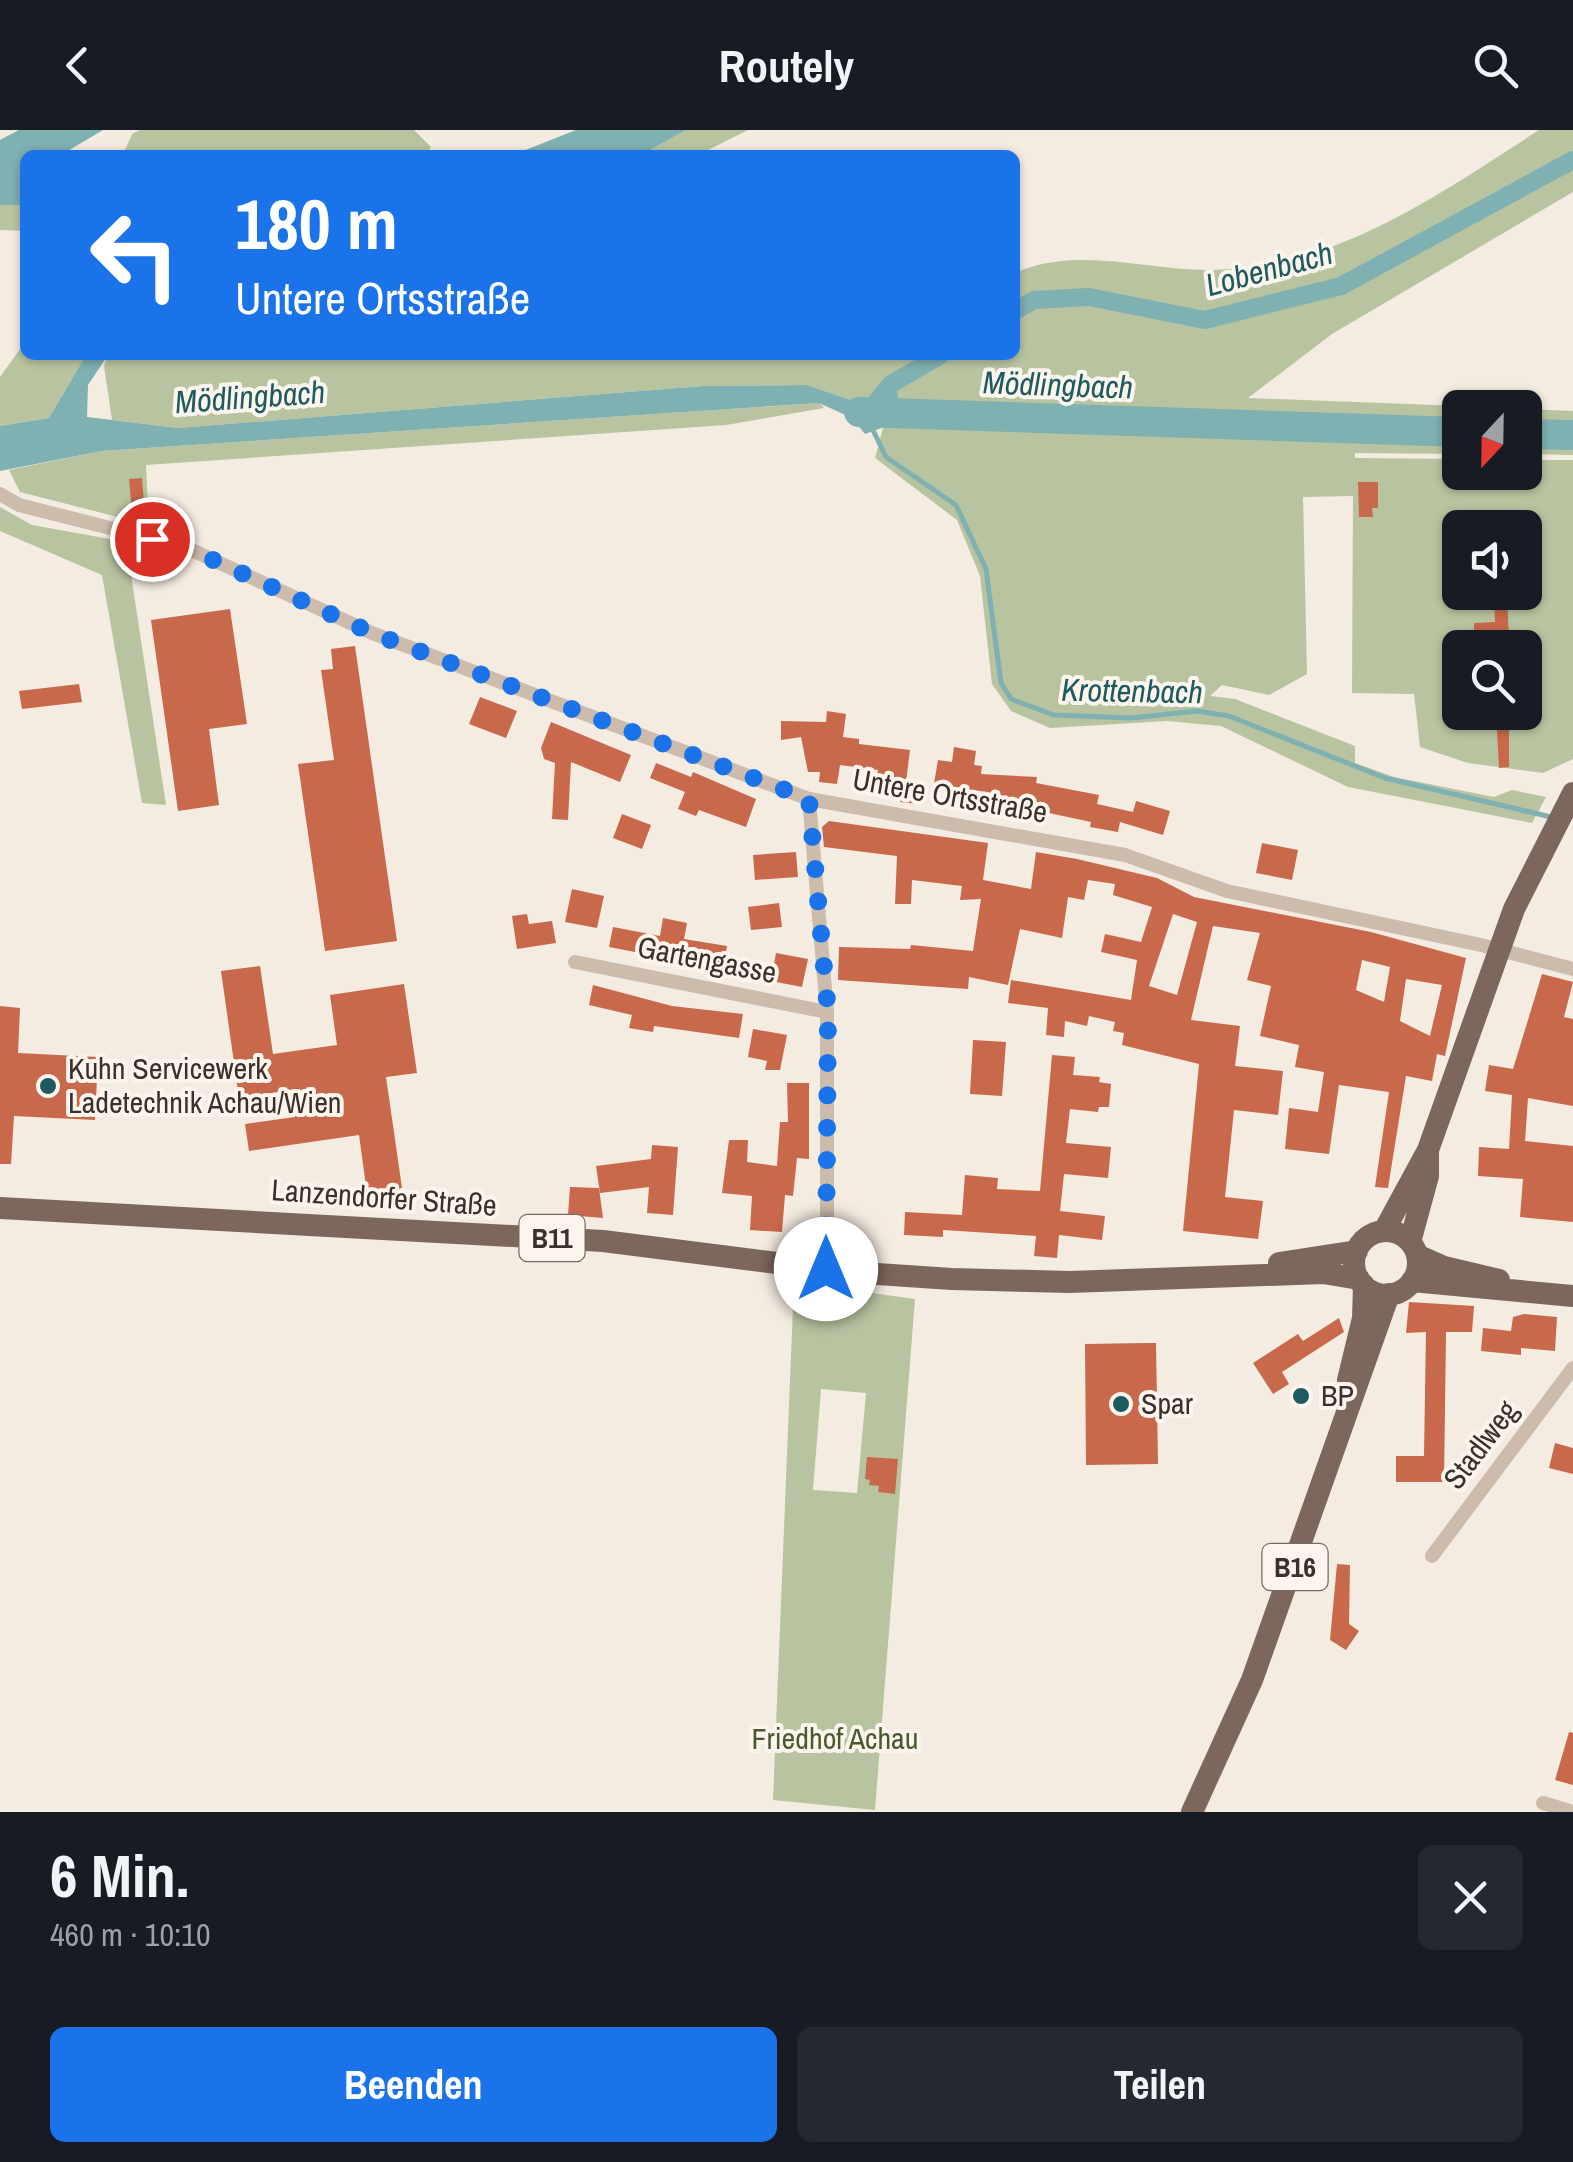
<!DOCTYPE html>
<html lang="de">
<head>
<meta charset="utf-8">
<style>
	:root { --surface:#171b24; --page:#242831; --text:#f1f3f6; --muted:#9ea1a6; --accent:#1a73e8 }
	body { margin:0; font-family:"Archivo Narrow",sans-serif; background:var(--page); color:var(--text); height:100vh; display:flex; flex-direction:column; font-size:38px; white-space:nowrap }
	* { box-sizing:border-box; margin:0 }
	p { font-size:32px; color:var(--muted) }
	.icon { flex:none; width:55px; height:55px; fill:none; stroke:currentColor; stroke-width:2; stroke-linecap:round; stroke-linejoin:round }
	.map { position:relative; height:1682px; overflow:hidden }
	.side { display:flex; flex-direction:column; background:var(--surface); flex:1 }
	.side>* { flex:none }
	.hud { position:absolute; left:20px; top:20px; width:1000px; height:210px; border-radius:15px; box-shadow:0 2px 8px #0004; background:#1a73e8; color:#fff; overflow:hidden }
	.needle { width:65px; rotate:202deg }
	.tools { position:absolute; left:1442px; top:260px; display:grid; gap:20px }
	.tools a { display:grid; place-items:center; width:100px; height:100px; border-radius:15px; background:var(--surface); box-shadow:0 2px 8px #0004; font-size:50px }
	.pin { position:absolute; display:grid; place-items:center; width:85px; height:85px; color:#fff; margin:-42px; border:5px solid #fff; border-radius:50%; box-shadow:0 2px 10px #0007 }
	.me { position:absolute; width:110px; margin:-55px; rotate:0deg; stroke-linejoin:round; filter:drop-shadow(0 0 8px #0008) }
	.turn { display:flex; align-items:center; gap:35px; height:210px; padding:0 50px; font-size:45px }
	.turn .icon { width:130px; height:130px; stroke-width:2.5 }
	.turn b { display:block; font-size:70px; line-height:85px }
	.round { display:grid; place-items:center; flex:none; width:105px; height:105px; border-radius:15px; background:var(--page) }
	.headline { display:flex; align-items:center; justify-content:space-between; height:170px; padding:0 50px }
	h1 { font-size:60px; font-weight:800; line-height:75px }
	.action { display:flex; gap:20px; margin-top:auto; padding:20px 50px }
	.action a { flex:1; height:115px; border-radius:15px; background:var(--accent); color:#fff; font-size:40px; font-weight:800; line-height:115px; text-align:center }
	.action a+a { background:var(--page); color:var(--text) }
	header { display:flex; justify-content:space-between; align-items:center; height:130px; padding:0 50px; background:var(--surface); font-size:45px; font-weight:800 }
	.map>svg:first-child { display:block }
</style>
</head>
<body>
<header><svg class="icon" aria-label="back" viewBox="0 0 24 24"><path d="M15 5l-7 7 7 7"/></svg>Routely<svg class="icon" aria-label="search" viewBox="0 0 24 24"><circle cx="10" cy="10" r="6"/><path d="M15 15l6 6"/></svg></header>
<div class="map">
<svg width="1573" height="1682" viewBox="0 0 1573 1682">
	<rect width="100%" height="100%" fill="#f4ebe1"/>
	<path fill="#b8c4a0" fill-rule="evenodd" d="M 140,0 L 414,0 L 431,17 L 426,25 L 123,25 L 132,4 Z
		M 686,0 L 748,0 L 698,25 L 641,25 Z
		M 1539,0 L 1573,0 L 1573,62 L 1332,204 L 1248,268 L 1488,277 L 1460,278 L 1460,324 L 1355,323 L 1355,328 L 1460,329 L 1460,342 L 1525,342 L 1525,330 L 1573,330 L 1573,629 L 1543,643 L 1468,633 L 1420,617 L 1414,564 L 1352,563 L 1353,366 L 1303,367 L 1307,544 L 1269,565 L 1222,555 L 1210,566 L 1235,569 L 1355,616 L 1355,633 L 1394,647 L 1494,667 L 1512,660 L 1546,667 L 1532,693 L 1348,657 L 1221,596 L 1167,591 L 1050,598 L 1011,581 L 992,554 L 980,446 L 957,390 L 875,328 L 883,298 L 900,291 L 873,270 L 851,270 L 807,255 L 703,256 L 178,298 L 112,290 L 104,236 L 108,225 L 1015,225 L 1015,143 L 1022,140 C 1083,117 1149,141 1212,140 C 1337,138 1438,65 1539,0 ZM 1460,398 L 1525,398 L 1525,462 L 1460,462 ZM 1460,518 L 1525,518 L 1525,582 L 1460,582 Z
		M 0,75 L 25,75 L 25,101 L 0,100 Z
		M 25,212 L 25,225 L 86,225 L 49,288 L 0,296 L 0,247 Z
		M 820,273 L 824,278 L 726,295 L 146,335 L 149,395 L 20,362 L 9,340 L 102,321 Z
		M 1525,279 L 1573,281 L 1573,325 L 1525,324 Z
		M 0,377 L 32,395 L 126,412 L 166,675 L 142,673 L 102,445 L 0,401 Z
		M 794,1152 L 915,1169 L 875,1680 L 773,1670 ZM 821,1259 L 866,1263 L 857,1363 L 813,1360 Z"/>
	<path fill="#7fb0b2" d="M 19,0 L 103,0 L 61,25 L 25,25 L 25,75 L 0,75 L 0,10 Z
		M 576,0 L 686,0 L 641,25 L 513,25 Z
		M 86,225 L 108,225 L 88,255 L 87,287 L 178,298 L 703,256 L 807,255 L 851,270 L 873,270 L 883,258 L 897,260 L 900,291 L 865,304 L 852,288 L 819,273 L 102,321 L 0,341 L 0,296 L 49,288 Z"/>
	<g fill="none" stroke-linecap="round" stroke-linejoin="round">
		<path stroke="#7fb0b2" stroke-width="5" d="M 871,296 L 886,327 L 956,375 L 986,439 L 1001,553 L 1011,569 L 1054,585 L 1131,588 L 1197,581 L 1229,586 L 1385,648 L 1551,687"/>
		<path stroke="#7fb0b2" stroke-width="18" d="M 1015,181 L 1034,170 L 1089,167 L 1205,190 L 1341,156 L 1573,30
			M 874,275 L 891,254 L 941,225"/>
		<path stroke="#7fb0b2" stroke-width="30" d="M 859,282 L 1460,302
			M 1525,304 L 1573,305"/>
	</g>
	<path fill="#c8694b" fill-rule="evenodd" d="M 142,348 L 146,396 L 133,393 L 129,349 Z
		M 1358,352 L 1378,352 L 1378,378 L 1372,378 L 1373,387 L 1359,387 Z
		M 1507,464 L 1509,511 L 1474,507 L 1474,493 L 1495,492 L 1494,465 Z
		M 230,479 L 247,594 L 209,599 L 219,675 L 178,681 L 151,490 Z
		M 355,516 L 397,811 L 325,821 L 298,634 L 334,630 L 321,540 L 333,539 L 331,519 Z
		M 79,554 L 82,572 L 22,579 L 19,561 Z
		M 480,567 L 517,581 L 506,608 L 469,594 Z
		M 827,581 L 846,584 L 843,607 L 859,609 L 859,614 L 910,620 L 906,652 L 921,654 L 919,674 L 900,672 L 903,654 L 876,651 L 878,640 L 840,635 L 837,654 L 819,652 L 820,642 L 808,642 L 801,607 L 781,610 L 781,591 L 826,592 Z
		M 1496,582 L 1509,582 L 1509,637 L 1499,638 Z
		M 551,592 L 631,625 L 620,652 L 571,632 L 568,690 L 552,689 L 555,633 L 544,629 L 541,618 Z
		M 954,617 L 976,621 L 974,635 L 982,636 L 981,644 L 1037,647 L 1036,653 L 1099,665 L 1097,674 L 1133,682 L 1136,671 L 1170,681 L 1163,705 L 1120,692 L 1118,702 L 1090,697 L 1091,692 L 1049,683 L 1050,678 L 999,674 L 1000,664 L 934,654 L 938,630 L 952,632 Z
		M 656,633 L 691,647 L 693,642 L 756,669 L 746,697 L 699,680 L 696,686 L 678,679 L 685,662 L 650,648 Z
		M 622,684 L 651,695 L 642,719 L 613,708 Z
		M 829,691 L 988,713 L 983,750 L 1031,759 L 1036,722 L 1077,729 L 1157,748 L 1194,767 L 1371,802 L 1466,828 L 1445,926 L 1437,924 L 1432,951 L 1406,946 L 1388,1058 L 1375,1057 L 1389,962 L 1339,955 L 1329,1024 L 1285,1019 L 1289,978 L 1318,982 L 1324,942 L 1295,937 L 1299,915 L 1260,906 L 1271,856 L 1247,850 L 1260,803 L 1213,796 L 1191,890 L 1240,896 L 1235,936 L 1283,941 L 1278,985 L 1234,980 L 1225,1067 L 1263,1071 L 1258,1109 L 1183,1101 L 1199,934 L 1122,915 L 1124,903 L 1113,901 L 1115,892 L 1089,886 L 1087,896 L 1065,891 L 1064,907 L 1046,905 L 1048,878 L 1008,873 L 1011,850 L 1131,870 L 1137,830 L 1101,822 L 1105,804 L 1141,812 L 1152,777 L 1113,765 L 1115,754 L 1088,750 L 1084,770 L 1068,767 L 1062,808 L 1020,799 L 1008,855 L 969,847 L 968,859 L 838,850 L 839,817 L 910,819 L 911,815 L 973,821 L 981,769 L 960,770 L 962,756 L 912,750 L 911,774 L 895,774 L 897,726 L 824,717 L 822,697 ZM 1173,784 L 1197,792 L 1177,865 L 1149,856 ZM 1362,830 L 1390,837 L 1384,872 L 1356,860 ZM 1406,849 L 1442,855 L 1430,906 L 1400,891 Z
		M 1262,713 L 1298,720 L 1292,750 L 1256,743 Z
		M 796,722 L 798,747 L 755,750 L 753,725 Z
		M 572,759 L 604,766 L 597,798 L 565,792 Z
		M 779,773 L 782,797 L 751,800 L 748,777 Z
		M 527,784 L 529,794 L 552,791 L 556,813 L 517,819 L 512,786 Z
		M 663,788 L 687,793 L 684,809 L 727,816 L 723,839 L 609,817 L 613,797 L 660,806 Z
		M 776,823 L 808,829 L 802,857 L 771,851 Z
		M 260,836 L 273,924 L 337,915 L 330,865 L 404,854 L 417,943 L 386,947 L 402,1058 L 367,1063 L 359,1005 L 249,1021 L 245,994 L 295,987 L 291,960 L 239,968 L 221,841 Z
		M 1542,844 L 1573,852 L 1564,887 L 1573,889 L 1573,976 L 1528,968 L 1525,1011 L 1573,1016 L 1573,1092 L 1520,1087 L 1523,1049 L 1478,1046 L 1479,1017 L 1509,1019 L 1512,965 L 1485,961 L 1489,935 L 1513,939 Z
		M 593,855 L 672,876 L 743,884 L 739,908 L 654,896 L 653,902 L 629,898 L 632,885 L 589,875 Z
		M 0,876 L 20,878 L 18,923 L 98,927 L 95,990 L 14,986 L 11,1034 L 0,1034 Z
		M 753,899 L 787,905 L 780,940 L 765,940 L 767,931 L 748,927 Z
		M 973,910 L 1006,912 L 1002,966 L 970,964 Z
		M 1052,925 L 1075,927 L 1073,945 L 1100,947 L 1099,952 L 1111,954 L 1109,977 L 1099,977 L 1098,982 L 1070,979 L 1066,1013 L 1111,1017 L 1108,1048 L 1064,1044 L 1060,1081 L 1105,1086 L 1102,1110 L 1059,1105 L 1057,1128 L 1034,1126 L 1036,1106 L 943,1100 L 943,1107 L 904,1105 L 905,1082 L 962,1085 L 965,1045 L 998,1048 L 997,1059 L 1040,1061 Z
		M 787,953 L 809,953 L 809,1029 L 797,1028 L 793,1066 L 785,1065 L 782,1102 L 750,1100 L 752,1066 L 722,1063 L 729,1010 L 748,1010 L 747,1032 L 777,1036 L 780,992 L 788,992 Z
		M 652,1015 L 678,1017 L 673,1085 L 647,1083 L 649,1057 L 600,1063 L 596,1036 L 651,1029 Z
		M 570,1057 L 599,1058 L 603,1088 L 568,1085 Z
		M 1409,1172 L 1474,1176 L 1472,1202 L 1446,1202 L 1444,1352 L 1396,1352 L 1396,1326 L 1424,1326 L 1426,1202 L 1406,1203 Z
		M 1524,1184 L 1557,1187 L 1555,1221 L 1521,1218 L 1521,1225 L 1481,1221 L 1483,1198 L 1511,1201 L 1513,1187 Z
		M 1339,1188 L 1344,1202 L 1282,1242 L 1289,1254 L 1273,1264 L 1253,1233 L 1298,1204 L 1303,1211 Z
		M 1145,1213 L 1156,1213 L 1158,1334 L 1086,1335 L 1085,1214 Z
		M 1555,1313 L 1573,1318 L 1573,1344 L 1549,1338 Z
		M 867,1327 L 898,1329 L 895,1364 L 878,1362 L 879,1356 L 869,1355 L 870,1350 L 865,1349 Z
		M 1337,1434 L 1350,1435 L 1349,1494 L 1359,1501 L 1346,1520 L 1330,1510 Z
		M 1569,1602 L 1573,1603 L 1573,1655 L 1555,1650 Z"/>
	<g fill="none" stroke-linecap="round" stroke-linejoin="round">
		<path stroke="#cdbbac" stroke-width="14" d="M 0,364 L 19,375 L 185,417 L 372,503 L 809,669 L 1125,725 L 1227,761 L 1481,815 L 1573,839
			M 809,669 L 827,882 L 827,1139
			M 575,832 L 827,882
			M 1432,1426 L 1573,1238
			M 1543,1673 L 1573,1682"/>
		<path stroke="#7d675c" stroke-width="22" d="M 0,1078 L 603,1111 L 847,1142 L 952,1149 L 1070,1152 L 1323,1143 L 1359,1149
			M 1384,1101 L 1428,1020 L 1514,779 L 1573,663
			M1354 1133a32 32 0 1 1 64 0a32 32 0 1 1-64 0Z
			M 1410,1112 L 1428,1046 L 1428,1020
			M 1417,1125 L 1444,1137 L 1499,1150
			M 1279,1133 L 1357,1121
			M 1412,1151 L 1573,1166
			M 1348,1250 L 1363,1188 L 1364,1155
			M 1192,1682 L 1252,1550 L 1389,1164"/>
	</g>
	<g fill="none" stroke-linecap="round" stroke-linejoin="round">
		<path stroke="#1a73e8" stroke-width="18" stroke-dasharray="0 32.4" d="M 152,409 L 185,417 L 372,503 L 809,669 L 828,882 L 826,1139"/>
	</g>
	<g fill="#1f5a5e" stroke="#fbf5ee" stroke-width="4">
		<circle cx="48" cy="956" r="10"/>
		<circle cx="1301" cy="1266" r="10"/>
		<circle cx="1121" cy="1274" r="10"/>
	</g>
	<g text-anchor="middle" stroke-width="8" stroke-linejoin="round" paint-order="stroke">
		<g fill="#fbf5ee" stroke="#756b66" stroke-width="2.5">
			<rect x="519.5" y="1085" width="65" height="46" rx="8"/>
			<rect x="1262.5" y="1414" width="65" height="46" rx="8"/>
		</g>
		<g font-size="28" font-weight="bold" fill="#3b302b">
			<text x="552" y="1118">B11</text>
			<text x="1295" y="1447">B16</text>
		</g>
		<g font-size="30" fill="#3b302b" stroke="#fbf5ee">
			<text transform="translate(950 666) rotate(10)" y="10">Untere Ortsstraße</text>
			<text transform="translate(707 830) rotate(11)" y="10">Gartengasse</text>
			<text transform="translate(384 1068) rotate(4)" y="10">Lanzendorfer Straße</text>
			<text transform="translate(1481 1315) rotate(-53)" y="10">Stadlweg</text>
		</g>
		<g font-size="30" fill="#3b302b" stroke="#fbf5ee" text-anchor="start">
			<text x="68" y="949">Kuhn Servicewerk<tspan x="68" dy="34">Ladetechnik Achau/Wien</tspan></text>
			<text x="1321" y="1276">BP</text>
			<text x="1141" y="1284">Spar</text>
		</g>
		<g font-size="30" fill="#4a5a2e" stroke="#fbf5ee">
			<text x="835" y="1619">Friedhof Achau</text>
		</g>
		<g font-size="32" font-style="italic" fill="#1f5a5e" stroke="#fbf5ee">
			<text transform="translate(1269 139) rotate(-15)" y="11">Lobenbach</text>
			<text transform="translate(1058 255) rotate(2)" y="11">Mödlingbach</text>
			<text transform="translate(250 267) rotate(-4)" y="11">Mödlingbach</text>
			<text transform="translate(1132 561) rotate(1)" y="11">Krottenbach</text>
		</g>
	</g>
</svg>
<div class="tools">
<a><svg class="needle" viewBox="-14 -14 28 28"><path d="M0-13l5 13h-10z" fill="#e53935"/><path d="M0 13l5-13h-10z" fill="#9ea1a6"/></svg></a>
<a><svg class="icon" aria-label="sound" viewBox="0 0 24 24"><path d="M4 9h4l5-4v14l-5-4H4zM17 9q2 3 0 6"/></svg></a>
<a><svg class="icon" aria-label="search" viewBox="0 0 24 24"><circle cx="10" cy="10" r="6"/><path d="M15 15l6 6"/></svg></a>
</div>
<div class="pin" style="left:152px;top:409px;background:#d93025"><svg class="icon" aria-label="arrive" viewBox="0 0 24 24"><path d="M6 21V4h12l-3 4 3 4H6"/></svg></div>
<svg class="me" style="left:826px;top:1139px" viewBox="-20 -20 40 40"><circle r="19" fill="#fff"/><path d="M0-13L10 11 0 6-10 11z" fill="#1a73e8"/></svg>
<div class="hud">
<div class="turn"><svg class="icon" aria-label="left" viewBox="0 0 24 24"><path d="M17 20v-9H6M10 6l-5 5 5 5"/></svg><div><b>180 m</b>Untere Ortsstraße</div></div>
</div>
</div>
<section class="side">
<div class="headline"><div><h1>6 Min.</h1><p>460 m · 10:10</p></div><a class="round"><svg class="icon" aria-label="close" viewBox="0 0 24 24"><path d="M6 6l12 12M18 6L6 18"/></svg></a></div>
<div class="action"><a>Beenden</a><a>Teilen</a></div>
</section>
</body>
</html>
